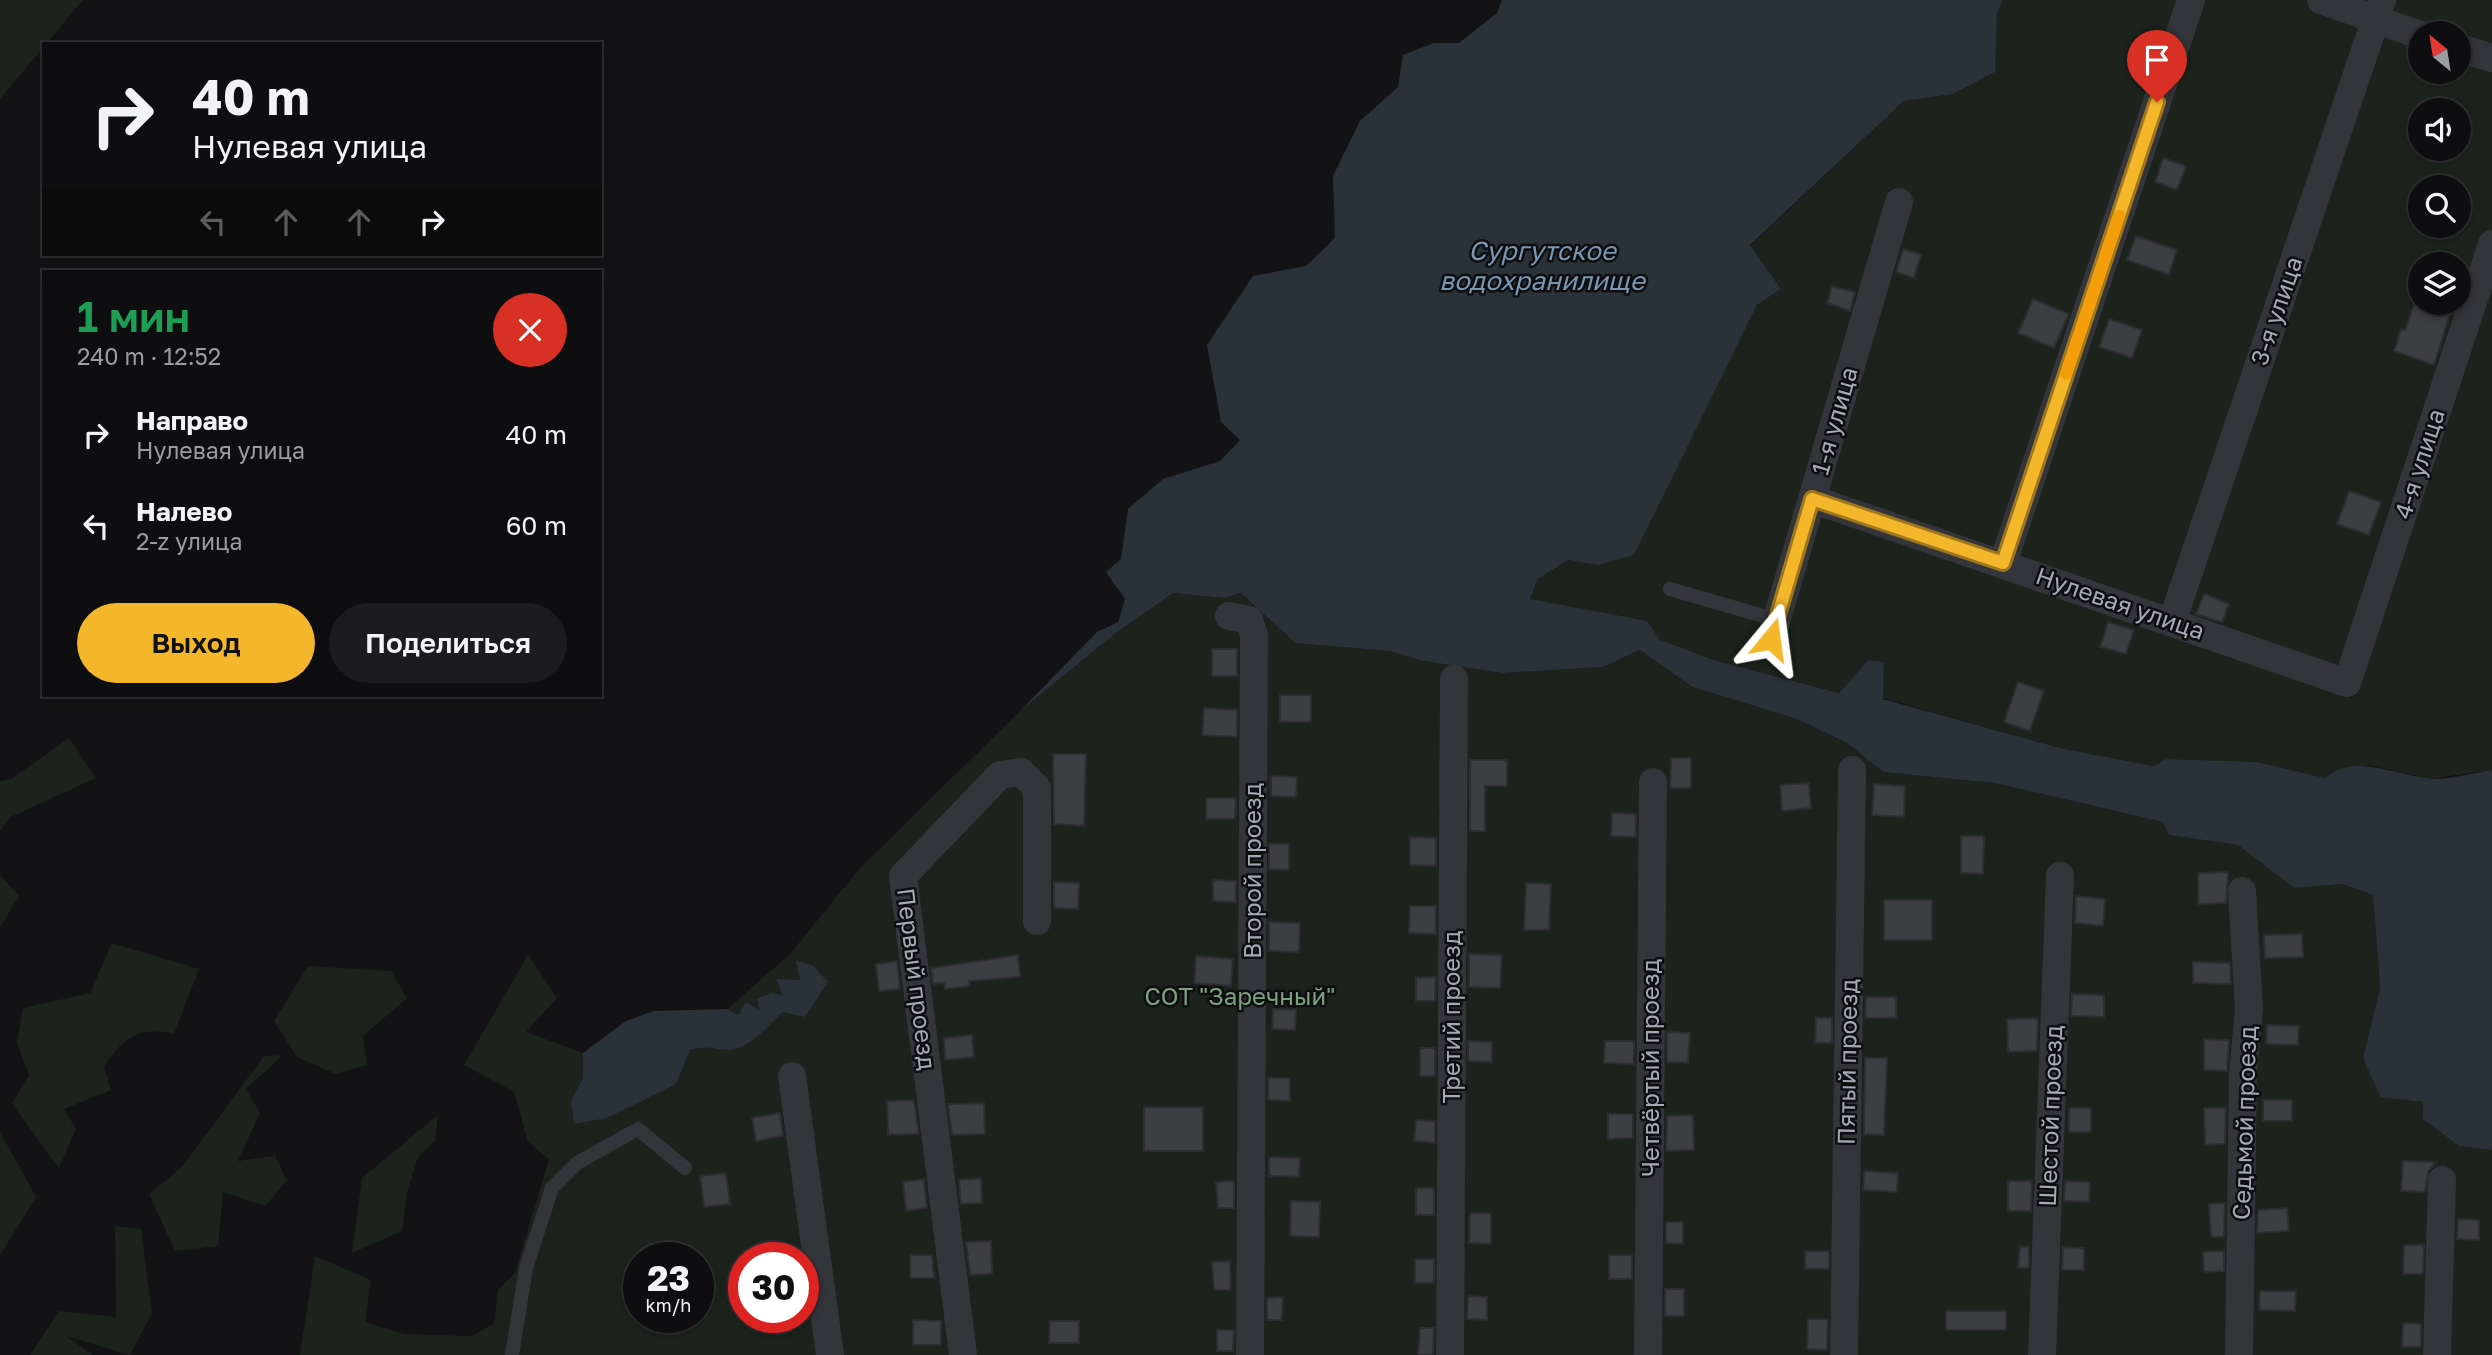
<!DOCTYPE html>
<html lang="ru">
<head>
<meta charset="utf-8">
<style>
	:root { --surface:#0e0e10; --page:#1c1c1e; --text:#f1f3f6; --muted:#9b9c9f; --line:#2e2e30; --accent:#f4b72c }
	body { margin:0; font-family:"Golos Text",sans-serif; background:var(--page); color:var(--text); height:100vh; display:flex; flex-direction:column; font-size:26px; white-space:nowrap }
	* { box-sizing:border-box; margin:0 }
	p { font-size:23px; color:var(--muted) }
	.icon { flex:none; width:38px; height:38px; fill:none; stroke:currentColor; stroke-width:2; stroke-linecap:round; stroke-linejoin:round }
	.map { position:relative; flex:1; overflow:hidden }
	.panel { position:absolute; left:42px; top:270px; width:560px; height:427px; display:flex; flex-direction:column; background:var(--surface); border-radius:0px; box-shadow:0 4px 10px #0003,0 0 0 2px var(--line) }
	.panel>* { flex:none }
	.hud { position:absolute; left:42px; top:42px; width:560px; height:214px; border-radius:0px; box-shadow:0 4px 10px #0003,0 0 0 2px var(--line); background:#0e0e10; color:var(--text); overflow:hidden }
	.needle { width:46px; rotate:330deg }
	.buttons { position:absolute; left:2408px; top:21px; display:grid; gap:14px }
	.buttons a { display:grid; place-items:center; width:63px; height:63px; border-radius:50%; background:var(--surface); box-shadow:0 4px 10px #0003,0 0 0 2px var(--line); font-size:35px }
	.speed { position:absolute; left:623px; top:1242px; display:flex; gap:14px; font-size:35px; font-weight:700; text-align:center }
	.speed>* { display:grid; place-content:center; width:91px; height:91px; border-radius:50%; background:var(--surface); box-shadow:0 4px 10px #0003,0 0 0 2px var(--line); line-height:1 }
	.speed small { font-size:18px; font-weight:400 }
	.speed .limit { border:10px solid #d22; background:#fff; color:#111 }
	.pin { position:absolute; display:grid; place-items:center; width:60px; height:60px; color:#fff; margin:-72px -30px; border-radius:50% 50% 50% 0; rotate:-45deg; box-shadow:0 0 7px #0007 }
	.pin .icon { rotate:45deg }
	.me { position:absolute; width:77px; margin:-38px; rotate:16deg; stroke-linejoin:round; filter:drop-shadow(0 0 5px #0008) }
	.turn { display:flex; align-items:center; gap:24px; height:147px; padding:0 35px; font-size:32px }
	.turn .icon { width:91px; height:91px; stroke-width:2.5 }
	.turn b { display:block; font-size:49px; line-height:60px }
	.lanes { display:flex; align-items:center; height:66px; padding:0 35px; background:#0003; justify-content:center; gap:35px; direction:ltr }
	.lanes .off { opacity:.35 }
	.round { display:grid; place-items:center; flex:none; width:74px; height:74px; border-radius:37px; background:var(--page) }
	.head { display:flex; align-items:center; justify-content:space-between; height:119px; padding:0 35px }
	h1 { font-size:42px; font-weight:600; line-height:52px; color:#1e9e55 }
	.button { display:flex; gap:14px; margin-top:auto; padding:14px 35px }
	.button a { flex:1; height:80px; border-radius:42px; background:var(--accent); color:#111; font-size:28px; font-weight:600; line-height:80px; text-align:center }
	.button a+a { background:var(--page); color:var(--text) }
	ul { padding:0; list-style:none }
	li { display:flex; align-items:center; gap:21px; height:91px; padding:0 35px }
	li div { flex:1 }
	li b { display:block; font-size:26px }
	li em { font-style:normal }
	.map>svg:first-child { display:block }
</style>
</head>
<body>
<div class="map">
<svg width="2492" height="1355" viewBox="0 0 2492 1355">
	<rect width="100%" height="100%" fill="#131315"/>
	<path fill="#1b231c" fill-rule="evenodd" d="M 0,0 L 83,0 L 0,99 Z
		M 2003,0 L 2492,0 L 2492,770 L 2428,779 L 2369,765 L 2325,778 L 2258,762 L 2166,759 L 2153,766 L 2060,748 L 1883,698 L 1884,662 L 1868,660 L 1839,693 L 1714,660 L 1530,599 L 1538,579 L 1568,560 L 1598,565 L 1724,369 L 1757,305 L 1781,289 L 1750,246 L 1904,101 L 1953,94 L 1994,72 L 1997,13 ZM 2420,33 L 2459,33 L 2459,72 L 2420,72 ZM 2420,110 L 2459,110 L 2459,149 L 2420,149 ZM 2420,187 L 2459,187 L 2459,226 L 2420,226 ZM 2420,264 L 2459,264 L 2459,303 L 2420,303 Z
		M 1173,593 L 1224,598 L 1241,593 L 1295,643 L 1390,651 L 1423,661 L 1503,673 L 1603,667 L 1640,650 L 1692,687 L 1797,719 L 1847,743 L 1883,772 L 1995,783 L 2164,822 L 2170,835 L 2238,845 L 2294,888 L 2342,884 L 2373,895 L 2380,989 L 2363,1058 L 2380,1096 L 2423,1102 L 2459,1146 L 2492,1150 L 2492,1355 L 300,1355 L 315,1256 L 371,1280 L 365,1322 L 404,1334 L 472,1336 L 494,1323 L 498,1290 L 515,1273 L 549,1159 L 528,1142 L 514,1092 L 464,1065 L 528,955 L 557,998 L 526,1032 L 583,1053 L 583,1078 L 571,1101 L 690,1050 L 710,1045 L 727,1009 L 790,954 L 860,868 L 1020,711 L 1116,633 ZM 639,1258 L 698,1258 L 698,1318 L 639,1318 ZM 744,1258 L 803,1258 L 803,1318 L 744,1318 Z
		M 69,738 L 96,778 L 11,817 L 0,831 L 0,781 L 11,779 Z
		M 0,875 L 19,896 L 0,927 Z
		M 112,943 L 199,969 L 174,1034 C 137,1026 123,1038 104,1067 L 111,1090 L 64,1109 L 76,1129 L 59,1168 L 12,1104 L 29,1075 L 17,1043 L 23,1008 L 90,993 Z
		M 308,966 L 391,971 L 407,998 L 363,1036 L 367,1065 L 336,1074 L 297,1057 L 274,1021 Z
		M 283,1055 L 246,1089 L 260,1113 L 238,1161 L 275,1156 L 287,1181 L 265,1206 L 223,1192 L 218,1246 L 175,1251 L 149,1194 L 182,1167 L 264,1056 Z
		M 438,1115 L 435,1141 L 418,1157 L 407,1192 L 402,1231 L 352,1253 L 362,1178 Z
		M 0,1132 L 36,1197 L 0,1255 Z
		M 115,1226 L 141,1229 L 152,1313 L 130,1355 L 66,1336 L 93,1355 L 30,1355 L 59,1311 L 116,1317 Z"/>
	<path fill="#293139" d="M 1502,0 L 2003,0 L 1997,13 L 1995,72 L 1953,94 L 1904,101 L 1750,245 L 1781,289 L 1757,305 L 1634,555 L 1598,565 L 1568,560 L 1538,579 L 1530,599 L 1647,621 L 1660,640 L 1714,660 L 1839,693 L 1868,660 L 1884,662 L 1883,699 L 2060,748 L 2153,766 L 2166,759 L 2258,762 L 2325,778 C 2354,753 2392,774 2426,778 C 2446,781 2472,773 2492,770 L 2492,1150 L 2459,1146 L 2423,1119 L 2423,1102 L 2380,1097 L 2363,1058 L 2380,988 L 2373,895 L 2342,884 L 2294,888 L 2238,845 L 2169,835 L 2163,822 L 1995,783 L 1883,772 L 1847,743 L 1797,719 L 1692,687 L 1640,650 L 1603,667 L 1503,673 L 1423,661 L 1390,651 L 1295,643 L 1241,593 L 1224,598 L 1173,593 L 1116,633 L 1020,711 L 1097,632 L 1118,622 L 1125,599 L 1106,572 L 1121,559 L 1128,509 L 1163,479 L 1220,461 L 1240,440 L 1221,422 L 1207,345 L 1253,276 L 1306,266 L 1335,238 L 1333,176 L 1360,121 L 1398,87 L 1403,55 L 1434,43 L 1459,43 L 1497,13 Z
		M 796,960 L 813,966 L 828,982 L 805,1017 L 783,1012 C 769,1024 748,1051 729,1050 C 711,1049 708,1045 690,1050 L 676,1084 L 607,1118 L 574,1124 L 571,1101 L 583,1078 L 583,1053 L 626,1021 L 654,1011 L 727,1009 L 738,1015 L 746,1002 L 760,1011 L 757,999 L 771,993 L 783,995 L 776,979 L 800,980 Z"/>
	<path fill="#3d3e42" stroke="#2d2d31" stroke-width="2" d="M 2163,158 L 2186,166 L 2177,190 L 2155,182 Z
		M 2136,236 L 2177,250 L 2169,275 L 2127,260 Z
		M 1903,249 L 1921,255 L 1914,278 L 1896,272 Z
		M 1832,286 L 1855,292 L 1850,311 L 1827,303 Z
		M 2033,299 L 2069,314 L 2054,348 L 2018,333 Z
		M 2416,299 L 2451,311 L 2434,365 L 2394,351 L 2401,329 L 2405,330 Z
		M 2109,319 L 2142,330 L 2132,358 L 2099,347 Z
		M 2349,491 L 2381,502 L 2369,535 L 2337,524 Z
		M 2204,594 L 2229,604 L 2222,622 L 2196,614 Z
		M 2108,622 L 2134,630 L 2126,654 L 2100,647 Z
		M 1212,649 L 1237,649 L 1237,676 L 1212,676 Z
		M 2018,682 L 2044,691 L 2030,731 L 2004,722 Z
		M 1280,695 L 1311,695 L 1311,722 L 1280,722 Z
		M 1204,708 L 1237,710 L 1237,737 L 1202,735 Z
		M 1053,754 L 1086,754 L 1084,826 L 1054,824 Z
		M 1671,758 L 1691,758 L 1691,788 L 1670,788 Z
		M 1470,760 L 1507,760 L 1507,786 L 1485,786 L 1485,831 L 1470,831 Z
		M 1271,776 L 1297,777 L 1296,797 L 1271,796 Z
		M 1809,783 L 1811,808 L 1782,811 L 1780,785 Z
		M 1874,784 L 1905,786 L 1904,817 L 1872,815 Z
		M 1206,798 L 1236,798 L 1235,819 L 1206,819 Z
		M 1612,813 L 1636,814 L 1636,837 L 1611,836 Z
		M 1961,836 L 1984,836 L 1983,874 L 1961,873 Z
		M 1410,837 L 1436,838 L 1436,866 L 1410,865 Z
		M 1269,844 L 1289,844 L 1289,870 L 1269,869 Z
		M 2228,872 L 2226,903 L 2198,904 L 2198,873 Z
		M 1213,880 L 1236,881 L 1236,902 L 1213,901 Z
		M 1054,882 L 1079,883 L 1078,909 L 1054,908 Z
		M 1526,883 L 1551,884 L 1549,930 L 1524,930 Z
		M 2076,896 L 2105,899 L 2103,926 L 2075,923 Z
		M 1884,900 L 1932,900 L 1932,940 L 1884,940 Z
		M 1410,906 L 1436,906 L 1436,934 L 1409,933 Z
		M 1269,922 L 1300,923 L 1299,952 L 1269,951 Z
		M 2302,934 L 2303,957 L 2265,958 L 2264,935 Z
		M 1469,954 L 1502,955 L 1500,988 L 1469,987 Z
		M 1018,955 L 1020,977 L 969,981 L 970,986 L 945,989 L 944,983 L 933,984 L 931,968 Z
		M 1196,956 L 1233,959 L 1231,986 L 1194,983 Z
		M 897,961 L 900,989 L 879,991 L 876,964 Z
		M 2193,962 L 2230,963 L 2231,984 L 2193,983 Z
		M 1436,977 L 1435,1001 L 1416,1001 L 1416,978 Z
		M 2072,994 L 2104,995 L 2104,1017 L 2071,1016 Z
		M 1866,997 L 1896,997 L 1896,1018 L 1865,1018 Z
		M 1273,1009 L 1296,1010 L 1295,1030 L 1272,1029 Z
		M 1816,1018 L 1832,1018 L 1832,1043 L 1815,1043 Z
		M 2038,1018 L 2037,1051 L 2008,1052 L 2007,1019 Z
		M 2267,1025 L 2299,1026 L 2298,1045 L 2266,1044 Z
		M 1667,1032 L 1690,1033 L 1688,1063 L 1667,1062 Z
		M 972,1035 L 974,1057 L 945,1060 L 944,1038 Z
		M 2204,1039 L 2229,1040 L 2227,1071 L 2204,1070 Z
		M 1468,1041 L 1492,1042 L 1492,1062 L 1468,1061 Z
		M 1605,1041 L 1634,1041 L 1634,1064 L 1604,1063 Z
		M 1420,1048 L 1435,1048 L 1435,1076 L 1420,1076 Z
		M 1865,1058 L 1887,1058 L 1884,1135 L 1864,1134 Z
		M 1268,1078 L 1290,1078 L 1290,1101 L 1268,1100 Z
		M 914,1100 L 919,1134 L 888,1135 L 887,1101 Z
		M 2263,1100 L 2292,1100 L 2292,1121 L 2263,1121 Z
		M 984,1103 L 985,1134 L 952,1135 L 948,1104 Z
		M 1144,1107 L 1203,1107 L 1203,1151 L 1144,1151 Z
		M 2069,1108 L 2091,1108 L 2091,1132 L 2069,1132 Z
		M 2204,1108 L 2226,1108 L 2225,1144 L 2205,1145 Z
		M 780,1113 L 783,1136 L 756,1141 L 752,1118 Z
		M 1608,1114 L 1633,1114 L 1633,1138 L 1608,1139 Z
		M 1693,1115 L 1694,1150 L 1666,1151 L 1667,1116 Z
		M 1416,1120 L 1435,1121 L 1435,1143 L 1414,1141 Z
		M 1269,1157 L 1300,1158 L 1299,1177 L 1269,1176 Z
		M 2403,1161 L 2436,1162 L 2428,1172 L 2425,1192 L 2401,1191 Z
		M 1864,1171 L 1898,1173 L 1897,1192 L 1863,1190 Z
		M 726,1173 L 730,1204 L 704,1207 L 700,1176 Z
		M 981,1178 L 982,1203 L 961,1204 L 959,1180 Z
		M 924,1179 L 927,1208 L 906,1211 L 903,1182 Z
		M 1234,1181 L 1234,1208 L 1218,1208 L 1216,1182 Z
		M 2008,1181 L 2032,1181 L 2031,1211 L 2008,1211 Z
		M 2065,1181 L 2090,1182 L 2089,1202 L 2064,1201 Z
		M 1416,1188 L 1434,1188 L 1434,1215 L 1416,1215 Z
		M 1291,1201 L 1320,1202 L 1319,1237 L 1290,1236 Z
		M 2225,1203 L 2224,1237 L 2211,1237 L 2209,1204 Z
		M 2287,1208 L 2289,1231 L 2257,1233 L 2258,1210 Z
		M 1470,1213 L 1491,1213 L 1491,1244 L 1469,1243 Z
		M 2458,1219 L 2479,1220 L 2479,1240 L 2457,1239 Z
		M 1666,1222 L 1683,1222 L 1683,1244 L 1666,1243 Z
		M 991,1241 L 992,1274 L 970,1275 L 966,1242 Z
		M 2404,1245 L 2424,1245 L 2423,1274 L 2403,1274 Z
		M 2020,1246 L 2029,1247 L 2029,1268 L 2018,1268 Z
		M 2063,1247 L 2084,1248 L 2084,1270 L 2062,1270 Z
		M 1805,1251 L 1829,1251 L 1829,1269 L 1805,1269 Z
		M 2224,1251 L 2224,1271 L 2204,1272 L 2203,1252 Z
		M 910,1255 L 932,1255 L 934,1278 L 910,1278 Z
		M 1609,1255 L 1632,1255 L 1632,1279 L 1609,1279 Z
		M 1415,1259 L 1434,1259 L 1434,1283 L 1415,1283 Z
		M 1230,1261 L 1231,1290 L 1214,1290 L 1212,1262 Z
		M 1665,1289 L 1684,1289 L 1684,1316 L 1665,1316 Z
		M 2260,1291 L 2296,1291 L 2295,1311 L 2259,1310 Z
		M 1468,1296 L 1487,1297 L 1487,1320 L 1467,1319 Z
		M 1283,1297 L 1282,1320 L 1267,1320 L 1267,1298 Z
		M 1946,1311 L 2006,1311 L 2006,1330 L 1946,1330 Z
		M 1808,1319 L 1828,1319 L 1827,1350 L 1807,1349 Z
		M 913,1320 L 941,1321 L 941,1345 L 913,1345 Z
		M 1050,1321 L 1079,1321 L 1079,1343 L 1049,1343 Z
		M 2403,1323 L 2421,1324 L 2421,1347 L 2402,1347 Z
		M 1420,1328 L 1434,1328 L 1433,1355 L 1418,1355 Z
		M 1217,1330 L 1234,1330 L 1233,1351 L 1217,1351 Z"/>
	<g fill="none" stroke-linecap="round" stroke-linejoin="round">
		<path stroke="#34353a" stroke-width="14" d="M 1670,589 L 1777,620
			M 512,1355 L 526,1268 L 552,1188 L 577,1163 L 638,1129 L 685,1168"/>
		<path stroke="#34353a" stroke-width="28" d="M 2321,0 L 2420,35
			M 2459,48 L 2492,58
			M 1812,499 L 2347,683 L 2492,244
			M 2003,563 L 2191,0
			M 1229,616 L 1249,620 L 1254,635 L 1250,1355
			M 2172,622 L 2382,0
			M 1771,639 L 1899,202
			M 792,1076 L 830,1355
			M 963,1355 L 903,876 L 1000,775 L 1021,772 L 1037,788 L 1037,921
			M 1450,1355 L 1454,679
			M 1648,1355 L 1653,782
			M 1844,1355 L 1852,770
			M 2042,1355 L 2060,876
			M 2239,1355 L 2243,1074 L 2249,1009 L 2242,891
			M 2437,1355 L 2442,1180"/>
	</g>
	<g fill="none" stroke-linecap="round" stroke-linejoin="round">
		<g stroke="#9f771d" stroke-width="18">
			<path id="route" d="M 1771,639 L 1812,499 L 2003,563 L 2157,102"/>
		</g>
		<use href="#route" stroke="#f4b72c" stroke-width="12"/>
		<path stroke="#f59e0b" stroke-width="12" d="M 2066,374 L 2119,216"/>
	</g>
	<g text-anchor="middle" stroke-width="5" stroke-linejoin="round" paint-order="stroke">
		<g font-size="24" fill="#a4a9b5" stroke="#0e0e10">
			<text transform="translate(2277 311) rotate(-71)" y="8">3-я улица</text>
			<text transform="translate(1835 421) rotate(-74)" y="8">1-я улица</text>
			<text transform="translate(2420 464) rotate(-72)" y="8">4-я улица</text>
			<text transform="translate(2120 604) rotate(19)" y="8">Нулевая улица</text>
			<text transform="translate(1253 871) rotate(-90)" y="8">Второй проезд</text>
			<text transform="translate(916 979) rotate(83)" y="8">Первый проезд</text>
			<text transform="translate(1452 1017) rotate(-90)" y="8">Третий проезд</text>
			<text transform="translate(1848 1062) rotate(-89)" y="8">Пятый проезд</text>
			<text transform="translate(1651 1068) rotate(-90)" y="8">Четвёртый проезд</text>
			<text transform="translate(2051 1116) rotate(-88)" y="8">Шестой проезд</text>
			<text transform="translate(2245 1123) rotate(-88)" y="8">Седьмой проезд</text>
		</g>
		<g font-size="24" fill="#7ba17e" stroke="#0e0e10">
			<text x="1240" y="1005">СОТ "Заречный"</text>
		</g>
		<g font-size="26" font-style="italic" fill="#7a96b1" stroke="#0e0e10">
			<text x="1542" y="260">Сургутское<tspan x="1542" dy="30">водохранилище</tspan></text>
		</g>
	</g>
</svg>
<div class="buttons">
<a><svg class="needle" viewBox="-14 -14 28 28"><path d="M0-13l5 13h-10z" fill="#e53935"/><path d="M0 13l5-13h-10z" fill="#9b9c9f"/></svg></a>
<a><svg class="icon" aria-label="sound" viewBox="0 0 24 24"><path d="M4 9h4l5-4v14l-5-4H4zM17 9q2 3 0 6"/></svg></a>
<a><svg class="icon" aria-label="search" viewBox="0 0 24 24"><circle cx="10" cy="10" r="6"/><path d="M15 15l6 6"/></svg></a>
<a><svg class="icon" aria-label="layers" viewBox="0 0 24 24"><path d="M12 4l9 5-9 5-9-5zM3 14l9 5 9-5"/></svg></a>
</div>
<div class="speed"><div>23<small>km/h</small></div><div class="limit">30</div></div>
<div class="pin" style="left:2157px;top:102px;background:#d93025"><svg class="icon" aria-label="arrive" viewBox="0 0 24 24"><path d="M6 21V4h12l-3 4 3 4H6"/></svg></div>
<svg class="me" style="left:1771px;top:639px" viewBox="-20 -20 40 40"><path d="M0-17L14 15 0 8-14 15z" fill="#f4b72c" stroke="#fff" stroke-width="4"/></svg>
<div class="hud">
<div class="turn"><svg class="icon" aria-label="right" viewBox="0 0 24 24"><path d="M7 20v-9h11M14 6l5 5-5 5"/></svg><div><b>40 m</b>Нулевая улица</div></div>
<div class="lanes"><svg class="icon off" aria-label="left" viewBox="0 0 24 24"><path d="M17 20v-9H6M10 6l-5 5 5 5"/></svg><svg class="icon off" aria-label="ahead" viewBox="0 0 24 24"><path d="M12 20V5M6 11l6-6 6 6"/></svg><svg class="icon off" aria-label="ahead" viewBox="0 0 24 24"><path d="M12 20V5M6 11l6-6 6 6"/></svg><svg class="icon" aria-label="right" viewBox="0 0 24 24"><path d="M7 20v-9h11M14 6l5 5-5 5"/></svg></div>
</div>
<section class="panel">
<div class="head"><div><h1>1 мин</h1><p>240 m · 12:52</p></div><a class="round" style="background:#d93025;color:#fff"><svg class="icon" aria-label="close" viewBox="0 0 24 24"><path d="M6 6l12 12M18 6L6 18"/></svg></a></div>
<ul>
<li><svg class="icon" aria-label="right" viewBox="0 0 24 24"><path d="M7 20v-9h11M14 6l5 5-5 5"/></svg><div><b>Направо</b><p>Нулевая улица</p></div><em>40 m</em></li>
<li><svg class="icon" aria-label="left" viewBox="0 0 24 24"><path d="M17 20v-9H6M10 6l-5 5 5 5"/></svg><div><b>Налево</b><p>2-z улица</p></div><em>60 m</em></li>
</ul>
<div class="button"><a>Выход</a><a>Поделиться</a></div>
</section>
</div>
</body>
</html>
